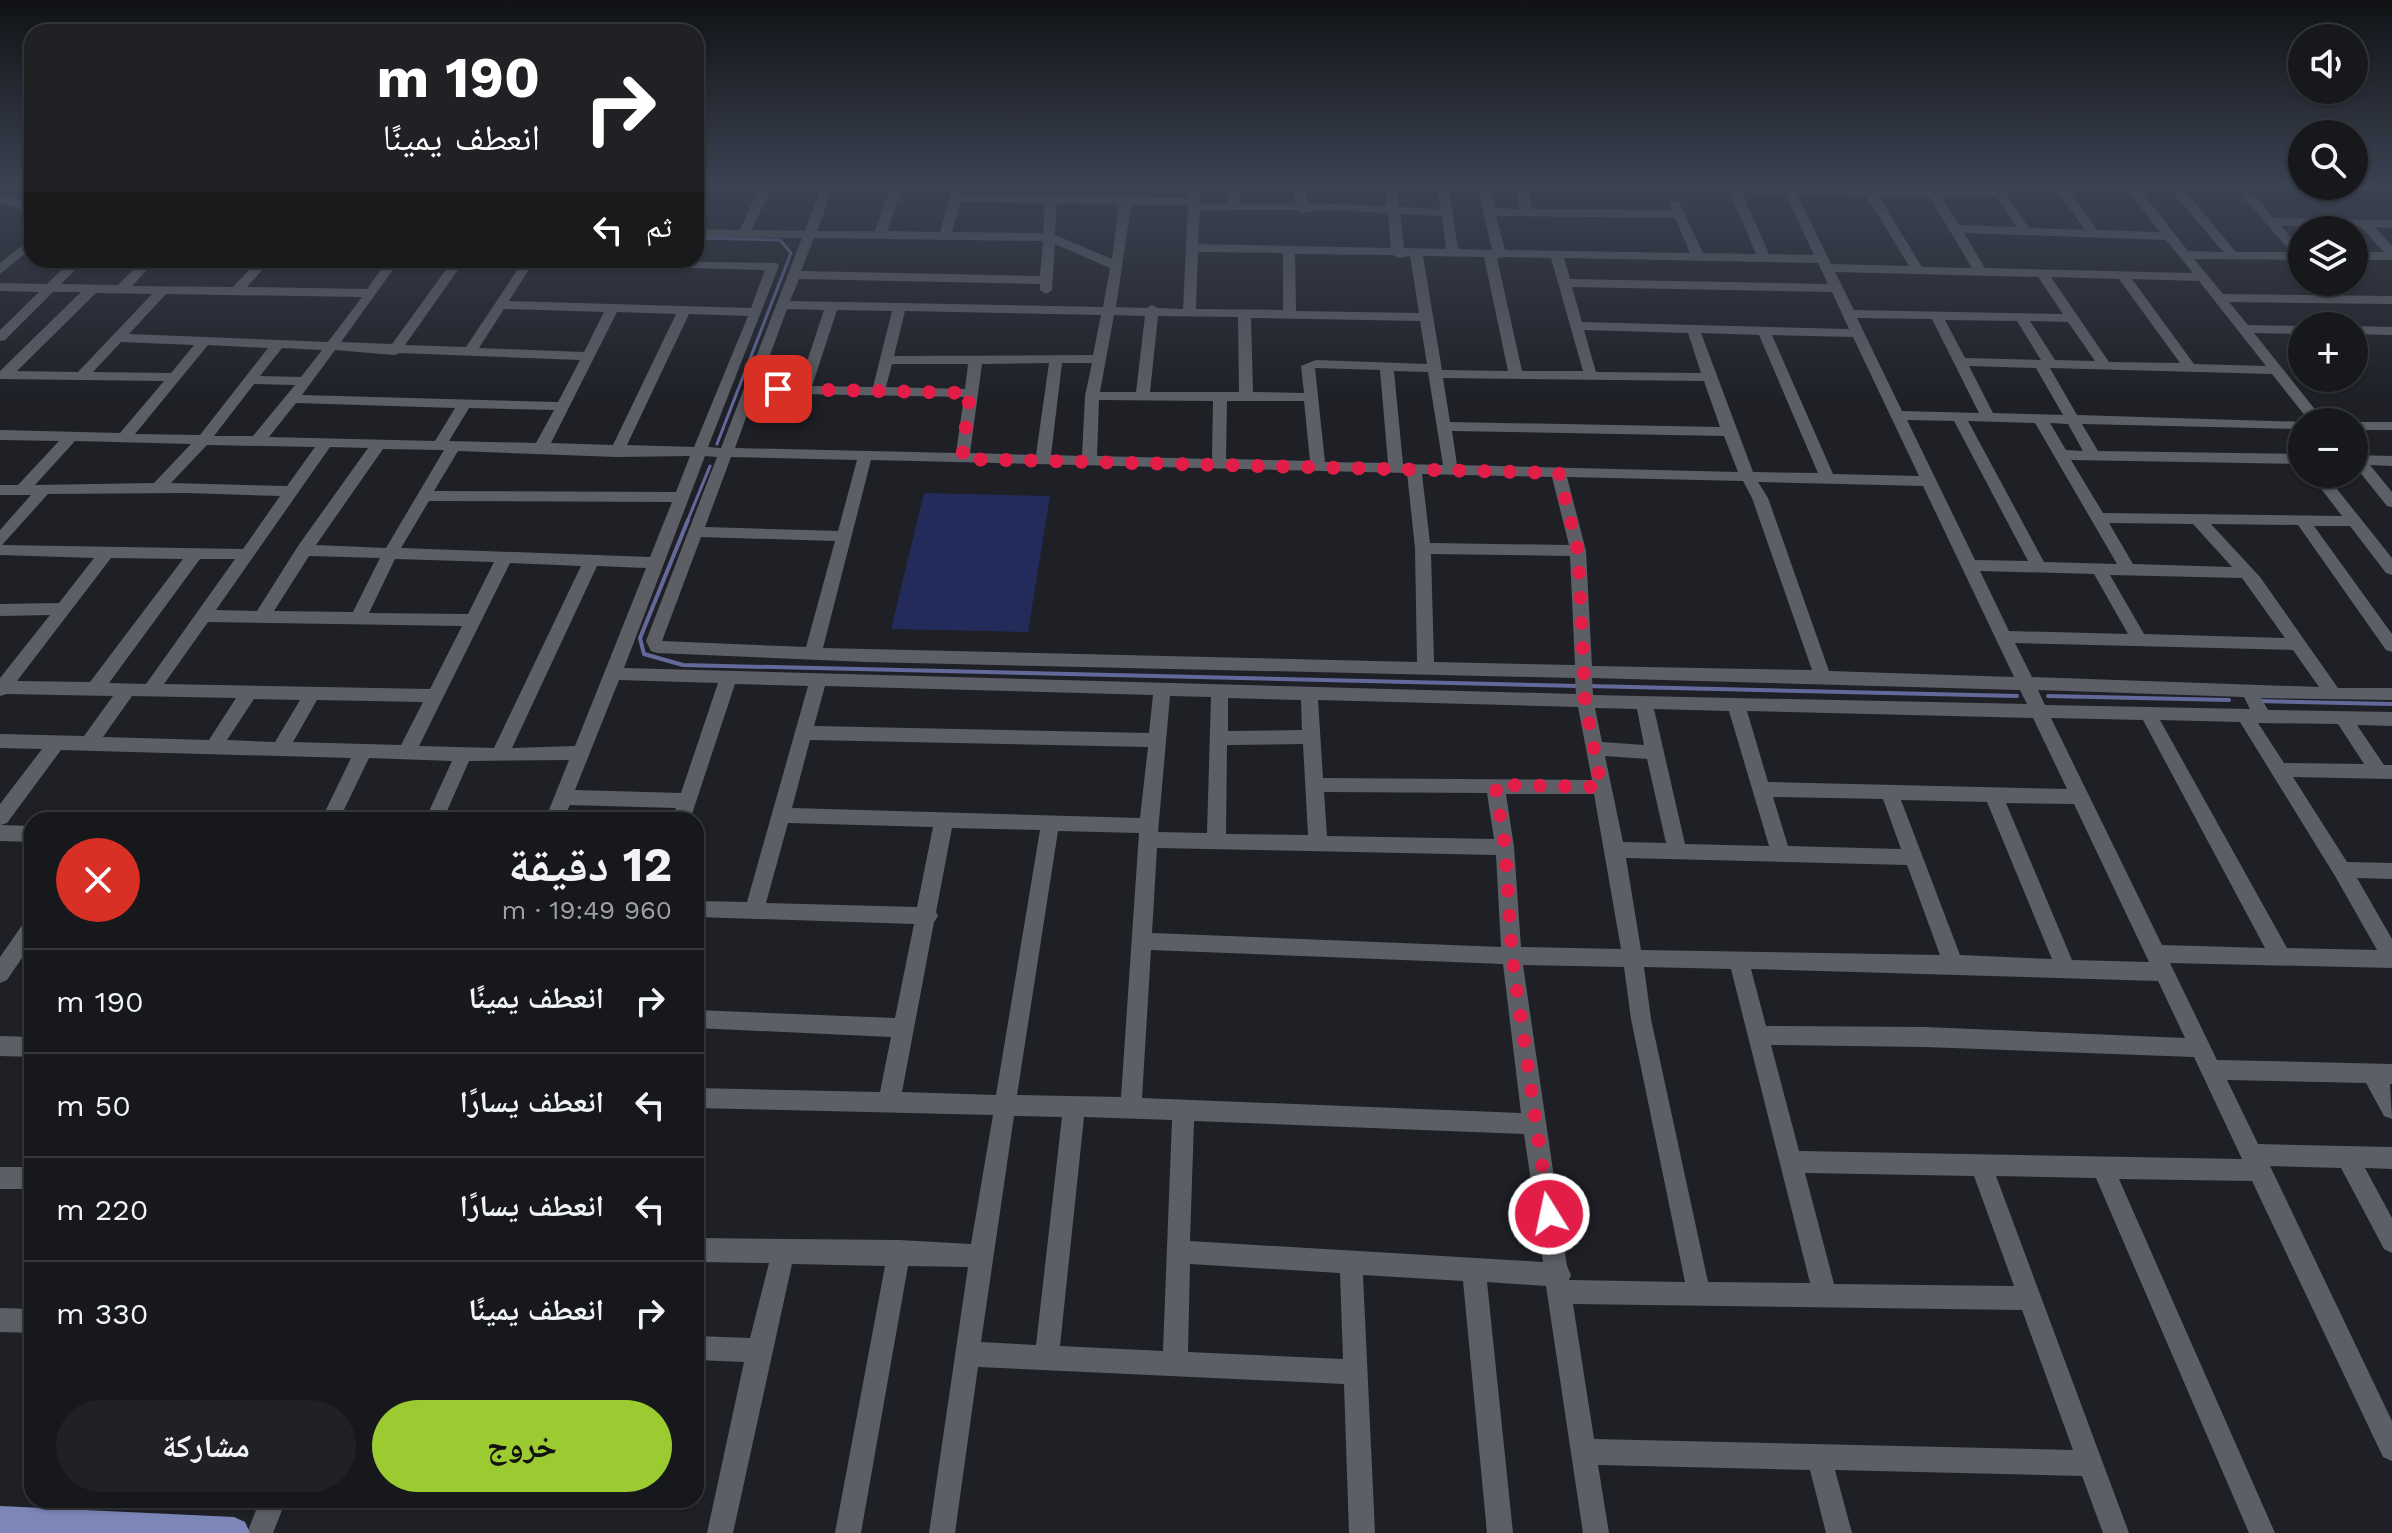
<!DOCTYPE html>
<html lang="ar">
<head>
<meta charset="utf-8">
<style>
	:root { --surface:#16181c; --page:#1f2125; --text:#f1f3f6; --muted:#9ea0a3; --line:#35373b; --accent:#9cca31 }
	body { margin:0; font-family:"Work Sans","Noto Naskh Arabic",sans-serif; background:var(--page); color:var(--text); direction:rtl; height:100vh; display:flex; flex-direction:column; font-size:30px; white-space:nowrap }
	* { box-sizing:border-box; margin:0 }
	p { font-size:26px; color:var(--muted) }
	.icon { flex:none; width:44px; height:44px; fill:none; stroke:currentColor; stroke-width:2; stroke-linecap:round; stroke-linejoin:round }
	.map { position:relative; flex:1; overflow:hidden; direction:ltr }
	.panel { position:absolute; left:24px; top:812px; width:680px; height:696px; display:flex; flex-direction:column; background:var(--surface); border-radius:24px; box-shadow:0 2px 6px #0004,0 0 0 2px var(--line); direction:rtl }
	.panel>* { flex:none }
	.banner { position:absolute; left:24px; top:24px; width:680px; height:244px; border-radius:24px; box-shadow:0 2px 6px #0004,0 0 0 2px var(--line); direction:rtl; background:#202124; color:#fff; overflow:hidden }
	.fabs { position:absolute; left:2288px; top:24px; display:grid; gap:16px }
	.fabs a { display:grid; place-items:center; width:80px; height:80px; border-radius:50%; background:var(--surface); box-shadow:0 2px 6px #0004,0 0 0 2px var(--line); font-size:40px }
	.pin { position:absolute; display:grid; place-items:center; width:68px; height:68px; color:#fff; margin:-34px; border-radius:16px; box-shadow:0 4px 12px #0006 }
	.me { position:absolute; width:88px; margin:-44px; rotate:350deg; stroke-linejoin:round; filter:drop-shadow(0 0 6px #0008) }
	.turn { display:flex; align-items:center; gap:28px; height:168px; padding:0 32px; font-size:36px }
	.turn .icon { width:104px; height:104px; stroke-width:2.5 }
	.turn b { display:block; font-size:56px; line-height:68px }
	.then { display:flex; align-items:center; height:76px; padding:0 32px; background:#0003; gap:16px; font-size:30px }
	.round { display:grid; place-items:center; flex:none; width:84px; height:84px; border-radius:42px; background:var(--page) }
	.summary { display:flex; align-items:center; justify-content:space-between; height:136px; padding:0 32px }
	h1 { font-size:48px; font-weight:700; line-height:60px }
	.button { display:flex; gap:16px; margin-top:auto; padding:16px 32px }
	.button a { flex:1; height:92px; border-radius:48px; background:var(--accent); color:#111; font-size:32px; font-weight:700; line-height:92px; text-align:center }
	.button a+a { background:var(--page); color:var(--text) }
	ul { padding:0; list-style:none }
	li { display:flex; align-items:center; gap:24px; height:104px; padding:0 32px; border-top:2px solid var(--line) }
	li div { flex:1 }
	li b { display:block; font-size:30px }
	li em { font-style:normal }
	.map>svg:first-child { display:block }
</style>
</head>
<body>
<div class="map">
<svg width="2392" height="1533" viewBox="0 0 2392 1533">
	<rect width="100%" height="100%" fill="#1e2026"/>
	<path fill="#232b5b" d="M 924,493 L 1050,496 L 1028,632 L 891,629 Z"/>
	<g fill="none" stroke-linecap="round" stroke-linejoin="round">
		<path stroke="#636a9b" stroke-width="3" d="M 0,186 L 32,186
			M 696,238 L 780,240 L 791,253 L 717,444
			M 687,522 L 710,466"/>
		<path stroke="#636a9b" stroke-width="4" d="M 688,520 L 640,638 L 644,654 L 683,665 L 1579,686
			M 1588,686 L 2017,696
			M 2048,696 L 2229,700
			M 2258,701 L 2392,704"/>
		<path fill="#5d5f66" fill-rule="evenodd" d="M 760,185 L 772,185 L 752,230 L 805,231 L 822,185 L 834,185 L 817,231 L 875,231 L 891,185 L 903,185 L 887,231 L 940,232 L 952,189 L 958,185 L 964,189 L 962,195 L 1188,198 L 1189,185 L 1201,185 L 1200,203 L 1228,203 L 1229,185 L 1241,185 L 1240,203 L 1295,203 L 1294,185 L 1306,185 L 1307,203 L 1387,206 L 1385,185 L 1397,185 L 1399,207 L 1440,209 L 1437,185 L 1489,185 L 1495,208 L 1520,209 L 1516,185 L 1528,185 L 1532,209 L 1671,210 L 1671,202 L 1679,202 L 1703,253 L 1756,254 L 1730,192 L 1586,190 L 1580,186 L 1793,185 L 1991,190 L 1987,185 L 1999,185 L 2029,228 L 2085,230 L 2053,185 L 2065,185 L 2097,230 L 2160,232 L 2123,185 L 2136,185 L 2188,251 L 2223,252 L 2167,185 L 2180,185 L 2236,252 L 2291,252 L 2232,185 L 2245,185 L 2274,218 L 2392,220 L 2392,228 L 2375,227 L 2392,246 L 2392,260 L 2354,260 L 2354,252 L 2384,252 L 2361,227 L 2281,226 L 2302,250 L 2302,260 L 2194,259 L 2223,294 L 2392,296 L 2392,304 L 2229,302 L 2248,325 L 2302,326 L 2302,334 L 2254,333 L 2325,422 L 2310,422 L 2272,374 L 2050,368 L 2077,415 L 2307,422 L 2302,422 L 2302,429 L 2082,424 L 2098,451 L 2302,454 L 2302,464 L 2071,460 L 2103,513 L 2342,516 L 2310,474 L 2325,474 L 2392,558 L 2392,575 L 2386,573 L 2350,526 L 2314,526 L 2392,634 L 2392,652 L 2386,650 L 2298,525 L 2211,524 L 2260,577 L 2338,688 L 2392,688 L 2392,700 L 2261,698 L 2268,710 L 2392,712 L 2392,726 L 2357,725 L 2384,765 L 2392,765 L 2392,779 L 2293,777 L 2347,862 L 2392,863 L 2392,879 L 2357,878 L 2392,939 L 2392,968 L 2170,963 L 2217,1060 L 2392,1064 L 2392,1084 L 2390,1084 L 2392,1119 L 2384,1116 L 2366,1083 L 2227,1080 L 2258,1144 L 2392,1147 L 2392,1169 L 2365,1168 L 2392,1218 L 2392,1253 L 2384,1249 L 2341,1168 L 2270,1166 L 2392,1421 L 2392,1461 L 2383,1457 L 2252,1181 L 2119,1179 L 2275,1533 L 2249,1533 L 2096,1178 L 1996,1176 L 2129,1533 L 2103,1533 L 2082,1476 L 1835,1470 L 1852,1533 L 1826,1533 L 1810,1470 L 1598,1465 L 1609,1533 L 1583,1533 L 1546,1286 L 1487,1282 L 1513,1533 L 1487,1533 L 1463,1281 L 1363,1275 L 1375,1533 L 1349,1533 L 1344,1384 L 978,1367 L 955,1533 L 929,1533 L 968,1267 L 908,1266 L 861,1533 L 835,1533 L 885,1266 L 792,1264 L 733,1533 L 707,1533 L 744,1362 L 696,1360 L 696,1336 L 750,1338 L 769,1263 L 696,1262 L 696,1238 L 899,1240 L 971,1244 L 993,1115 L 696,1108 L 696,1088 L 880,1092 L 891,1037 L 696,1028 L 696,1010 L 895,1018 L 914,924 L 696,917 L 696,901 L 747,902 L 808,686 L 735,684 L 690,820 L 672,820 L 676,808 L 570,805 L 563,820 L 545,820 L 569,760 L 469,761 L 443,820 L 425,820 L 452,761 L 369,758 L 339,820 L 321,820 L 351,758 L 61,750 L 7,823 L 1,825 L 32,826 L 32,842 L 0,841 L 0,804 L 42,749 L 0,748 L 0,734 L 84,736 L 113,696 L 7,694 L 0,696 L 0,678 L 50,615 L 0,616 L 0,604 L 59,603 L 94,558 L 0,555 L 0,530 L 31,495 L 0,495 L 0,485 L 18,485 L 59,441 L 0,440 L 0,430 L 120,433 L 164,381 L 0,379 L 0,371 L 81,292 L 53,292 L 5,340 L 0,341 L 0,330 L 39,292 L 0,291 L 0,283 L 47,284 L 72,260 L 85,260 L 61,284 L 118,285 L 143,260 L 156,260 L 132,286 L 233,287 L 258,260 L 271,260 L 247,287 L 367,289 L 388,260 L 400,260 L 341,342 L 392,344 L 453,260 L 465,260 L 405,345 L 466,347 L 524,260 L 538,260 L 531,266 L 509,301 L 751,308 L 765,270 L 546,264 L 540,260 L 777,263 L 779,266 L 708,447 L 721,448 L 802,238 L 696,237 L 696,229 L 740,230 ZM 1449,189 L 1478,189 L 1492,250 L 1458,249 ZM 1742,193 L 1785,193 L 1814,255 L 1769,254 ZM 1797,194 L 1866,195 L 1909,266 L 1831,264 ZM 1878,195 L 1929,196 L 1972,268 L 1922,267 ZM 1941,196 L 1996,197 L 2017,227 L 1959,225 ZM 960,202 L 1045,203 L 1043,233 L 952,232 ZM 1057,203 L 1119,204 L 1112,259 L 1055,235 ZM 1131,205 L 1188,205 L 1183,309 L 1158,308 L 1152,305 L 1146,308 L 1116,307 ZM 1230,210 L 1296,210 L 1301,213 L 1325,210 L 1388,213 L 1391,248 L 1198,244 L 1200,211 ZM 1400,214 L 1442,216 L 1446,249 L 1404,248 ZM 1496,216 L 1675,218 L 1690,253 L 1505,250 ZM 1964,233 L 2166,240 L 2193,273 L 1985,268 ZM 814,238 L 1043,241 L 1040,276 L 801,271 ZM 1055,244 L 1110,268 L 1103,307 L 790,301 L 799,279 L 1040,284 L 1040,290 L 1046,294 L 1052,290 ZM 1198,252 L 1283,253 L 1283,310 L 1196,309 ZM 1295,254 L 1393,255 L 1398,258 L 1410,256 L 1419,313 L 1296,311 ZM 1423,256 L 1484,257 L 1508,371 L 1442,370 ZM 1505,257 L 1551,258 L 1583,371 L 1522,371 L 1497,258 ZM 1564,258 L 1818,263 L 1828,284 L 1570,279 ZM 1835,272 L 2038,277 L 2063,314 L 1854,310 ZM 2051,277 L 2119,279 L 2180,363 L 2109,362 ZM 2132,279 L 2199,281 L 2266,366 L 2194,364 ZM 1572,287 L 1832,292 L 1849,329 L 1582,322 ZM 96,293 L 152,294 L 78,372 L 17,371 ZM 166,294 L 362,297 L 328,342 L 129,334 ZM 504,309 L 604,312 L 584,352 L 479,348 ZM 787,309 L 824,310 L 799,386 L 759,385 ZM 837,310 L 892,311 L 873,387 L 812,386 ZM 905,311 L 1101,315 L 1093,355 L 894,356 ZM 617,312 L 676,314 L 613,445 L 551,443 ZM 689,314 L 748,316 L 694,447 L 627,445 ZM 1114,315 L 1145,316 L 1136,392 L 1100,392 ZM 1158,316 L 1238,317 L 1239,392 L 1150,392 ZM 1251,318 L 1420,321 L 1427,364 L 1316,360 L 1301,366 L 1304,393 L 1253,392 ZM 1857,318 L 1932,319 L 1979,413 L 1902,411 ZM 1945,320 L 2017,321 L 2041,360 L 1965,358 ZM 2030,321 L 2068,322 L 2095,361 L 2055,360 ZM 1584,330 L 1688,333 L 1701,373 L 1596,372 ZM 1701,333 L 1759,335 L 1818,473 L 1753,472 ZM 1772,335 L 1853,337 L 1919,476 L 1833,474 ZM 121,342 L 194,345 L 171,373 L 93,372 ZM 208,345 L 268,348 L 200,435 L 135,434 ZM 282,348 L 322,350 L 301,377 L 260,376 ZM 335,350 L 394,355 L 400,353 L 580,360 L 558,402 L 302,395 ZM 1049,363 L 1036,455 L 970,453 L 982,364 ZM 1062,363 L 1092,363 L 1085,396 L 1082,456 L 1051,455 ZM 892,364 L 968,364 L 965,389 L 886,387 ZM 1969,366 L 2036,368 L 2063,415 L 1993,413 ZM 1315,368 L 1380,370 L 1388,463 L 1325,462 ZM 1394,371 L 1428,372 L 1443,465 L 1403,464 ZM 1443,378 L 1704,381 L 1720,427 L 1450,422 ZM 254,384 L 295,385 L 253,436 L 214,436 ZM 755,393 L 964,397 L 956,453 L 735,448 ZM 1099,400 L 1213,401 L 1212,459 L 1097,456 ZM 1227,401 L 1304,401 L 1310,461 L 1226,459 ZM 296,403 L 455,408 L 435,441 L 269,437 ZM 469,408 L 554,410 L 536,443 L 449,441 ZM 1907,420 L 1954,421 L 2028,561 L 1975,560 ZM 1968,421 L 2035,423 L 2117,564 L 2044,562 ZM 2050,423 L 2068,424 L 2083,451 L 2066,450 ZM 1452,431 L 1724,436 L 1738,472 L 1457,465 ZM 75,441 L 191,444 L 154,483 L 35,485 ZM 207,445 L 315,447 L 287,486 L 171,483 ZM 330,447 L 368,448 L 298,546 L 257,611 L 216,610 ZM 383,449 L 444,450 L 386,548 L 316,545 ZM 458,451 L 617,457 L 690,456 L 676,492 L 434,491 ZM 705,456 L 717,457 L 646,641 L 651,651 L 657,653 L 866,662 L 1575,678 L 1576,694 L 624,668 ZM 731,457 L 857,460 L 838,531 L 705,527 ZM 871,460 L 1407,473 L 1415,548 L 1417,662 L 823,648 ZM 1422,474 L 1552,477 L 1569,545 L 1430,543 ZM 1567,477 L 1743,481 L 1752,498 L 1812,670 L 1592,666 L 1586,551 ZM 1758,482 L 1923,486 L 2014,677 L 1829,671 L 1768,498 ZM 187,493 L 280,496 L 243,549 L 2,545 L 48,494 ZM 429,501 L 672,502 L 650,557 L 401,548 ZM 2109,523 L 2193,524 L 2232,567 L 2133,564 ZM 701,537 L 835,541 L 806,647 L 662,641 ZM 1431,554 L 1570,556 L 1575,665 L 1434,662 ZM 309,556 L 380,558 L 353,612 L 274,611 ZM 111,558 L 183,559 L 90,682 L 17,681 ZM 200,559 L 235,559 L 146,684 L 109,683 ZM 395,559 L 494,562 L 468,614 L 369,613 ZM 510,563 L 581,566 L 494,748 L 419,746 ZM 597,566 L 646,568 L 575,746 L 512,748 ZM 1980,571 L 2094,574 L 2128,634 L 2009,631 ZM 2110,575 L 2242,578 L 2285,638 L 2144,634 ZM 208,622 L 462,626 L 430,689 L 164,684 ZM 2015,643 L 2293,650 L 2319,687 L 2032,677 ZM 1592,678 L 2020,690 L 2027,704 L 1593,695 ZM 619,680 L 718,683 L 681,793 L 575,790 ZM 825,686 L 1153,695 L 1149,733 L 814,726 ZM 2038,690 L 2244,697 L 2250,709 L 2045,705 ZM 132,696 L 236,698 L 209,740 L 103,737 ZM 1170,696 L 1211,697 L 1207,833 L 1158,832 ZM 1228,698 L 1301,700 L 1302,730 L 1228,731 ZM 254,699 L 300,700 L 275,742 L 227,740 ZM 317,700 L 423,702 L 401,745 L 293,742 ZM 1318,700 L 1578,707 L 1592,780 L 1323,778 ZM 1595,708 L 1637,709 L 1644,745 L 1602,742 ZM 1654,709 L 1729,711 L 1769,846 L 1685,844 ZM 1747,711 L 2033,718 L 2067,789 L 1768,782 ZM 2051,718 L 2143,720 L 2265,948 L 2162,945 ZM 2160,720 L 2240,722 L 2335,876 L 2377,950 L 2287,948 ZM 2258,723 L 2338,724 L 2364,764 L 2284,763 ZM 810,740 L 1148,747 L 1140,818 L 792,808 ZM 1303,744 L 1308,835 L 1226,834 L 1227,745 ZM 1605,756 L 1647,759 L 1666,843 L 1623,842 ZM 1324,792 L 1487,793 L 1494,839 L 1327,836 ZM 1506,794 L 1594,794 L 1621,949 L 1521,947 L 1514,847 ZM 1773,797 L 1883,799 L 1901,849 L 1788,846 ZM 1901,800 L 1987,802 L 2052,959 L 1960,955 ZM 2006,803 L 2074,804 L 2149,962 L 2072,960 ZM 788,823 L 933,827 L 917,907 L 766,903 ZM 952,828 L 1040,830 L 996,1095 L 902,1092 L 934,922 L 938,916 L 936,912 ZM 1058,831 L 1139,833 L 1121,1097 L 1017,1095 ZM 1157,848 L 1496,855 L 1501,947 L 1152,933 ZM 1626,858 L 1907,865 L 1940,955 L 1641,950 ZM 1151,950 L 1503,964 L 1521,1113 L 1142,1098 ZM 1523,965 L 1624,967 L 1631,1019 L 1685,1282 L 1569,1280 L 1571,1275 L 1567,1266 ZM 1644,967 L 1731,969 L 1810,1283 L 1708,1282 L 1651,1019 ZM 1751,969 L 2158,981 L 2185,1038 L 1925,1027 L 1766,1026 ZM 1771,1045 L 1925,1047 L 2194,1057 L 2242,1159 L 1799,1151 ZM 1014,1116 L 1062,1117 L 1036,1345 L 981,1342 ZM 1084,1117 L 1172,1120 L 1163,1351 L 1060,1346 ZM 1194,1121 L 1524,1134 L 1543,1262 L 1190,1241 ZM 1805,1173 L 1974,1176 L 2014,1286 L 1834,1284 ZM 1190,1264 L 1340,1273 L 1343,1359 L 1188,1352 ZM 1573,1304 L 2022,1310 L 2073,1450 L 1594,1439 Z
			M 2392,185 L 2392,191 L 2342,190 L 2336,186 Z
			M 0,194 L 32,205 L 32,213 L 0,202 Z
			M 32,238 L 32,248 L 0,274 L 0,263 Z
			M 2354,326 L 2392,327 L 2392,335 L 2354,334 Z
			M 2352,422 L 2392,422 L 2392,430 L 2354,430 Z
			M 2354,455 L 2392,456 L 2392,466 L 2370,465 L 2392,492 L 2392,507 L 2387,506 L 2354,465 Z
			M 32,918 L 32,943 L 7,980 L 0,983 L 0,957 L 25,921 Z
			M 0,1036 L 32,1037 L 32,1057 L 0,1056 Z
			M 0,1167 L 32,1167 L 32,1189 L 0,1189 Z
			M 0,1308 L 32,1309 L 32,1333 L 0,1332 Z
			M 260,1500 L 286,1500 L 273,1533 L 247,1533 Z"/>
		<path fill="#7c87b8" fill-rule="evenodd" d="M 0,1506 L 234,1517 L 245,1522 L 250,1533 L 0,1533 Z"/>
	</g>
	<linearGradient id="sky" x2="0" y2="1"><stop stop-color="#101215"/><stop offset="0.46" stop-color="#3b4252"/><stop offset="1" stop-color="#3b4252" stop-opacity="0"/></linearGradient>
	<rect width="2392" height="400" fill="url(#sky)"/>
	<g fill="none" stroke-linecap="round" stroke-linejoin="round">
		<path stroke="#e11d48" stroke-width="14" stroke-dasharray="0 25.2" d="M 778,389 L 970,393 L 962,459 L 1559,473 L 1578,551 L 1585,701 L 1601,787 L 1495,785 L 1505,847 L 1512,956 L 1549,1214"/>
	</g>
</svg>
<div class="fabs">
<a><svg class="icon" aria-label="sound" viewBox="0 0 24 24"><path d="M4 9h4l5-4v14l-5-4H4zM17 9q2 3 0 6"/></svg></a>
<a><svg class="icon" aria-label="search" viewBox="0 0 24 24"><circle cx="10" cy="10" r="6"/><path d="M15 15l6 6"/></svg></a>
<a><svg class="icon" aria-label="layers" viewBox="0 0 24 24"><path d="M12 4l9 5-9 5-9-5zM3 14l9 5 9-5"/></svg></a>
<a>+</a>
<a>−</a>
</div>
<div class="pin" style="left:778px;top:389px;background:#d93025"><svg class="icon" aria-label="arrive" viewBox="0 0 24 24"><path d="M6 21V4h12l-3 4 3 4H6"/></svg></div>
<svg class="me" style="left:1549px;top:1214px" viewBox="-20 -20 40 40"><circle r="17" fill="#e11d48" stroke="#fff" stroke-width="3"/><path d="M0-11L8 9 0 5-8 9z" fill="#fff"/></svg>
<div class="banner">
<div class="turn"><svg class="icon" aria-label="right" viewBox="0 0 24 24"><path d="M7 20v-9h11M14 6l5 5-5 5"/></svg><div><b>190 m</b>انعطف يمينًا</div></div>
<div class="then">ثم<svg class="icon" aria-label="left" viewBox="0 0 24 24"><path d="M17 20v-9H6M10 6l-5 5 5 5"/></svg></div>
</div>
<section class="panel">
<div class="summary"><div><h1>12 دقيقة</h1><p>960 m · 19:49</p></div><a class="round" style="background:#d93025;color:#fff"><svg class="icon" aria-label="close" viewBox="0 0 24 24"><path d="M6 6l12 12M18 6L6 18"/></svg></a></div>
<ul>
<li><svg class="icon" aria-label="right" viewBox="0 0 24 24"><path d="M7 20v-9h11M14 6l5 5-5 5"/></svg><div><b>انعطف يمينًا</b></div><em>190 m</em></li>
<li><svg class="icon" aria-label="left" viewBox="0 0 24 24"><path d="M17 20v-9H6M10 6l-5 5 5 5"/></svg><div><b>انعطف يسارًا</b></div><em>50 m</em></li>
<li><svg class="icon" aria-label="left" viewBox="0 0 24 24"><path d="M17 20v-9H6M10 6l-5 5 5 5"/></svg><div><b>انعطف يسارًا</b></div><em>220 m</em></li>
<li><svg class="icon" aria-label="right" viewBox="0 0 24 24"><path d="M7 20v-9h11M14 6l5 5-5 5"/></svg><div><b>انعطف يمينًا</b></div><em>330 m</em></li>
</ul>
<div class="button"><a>خروج</a><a>مشاركة</a></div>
</section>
</div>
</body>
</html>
